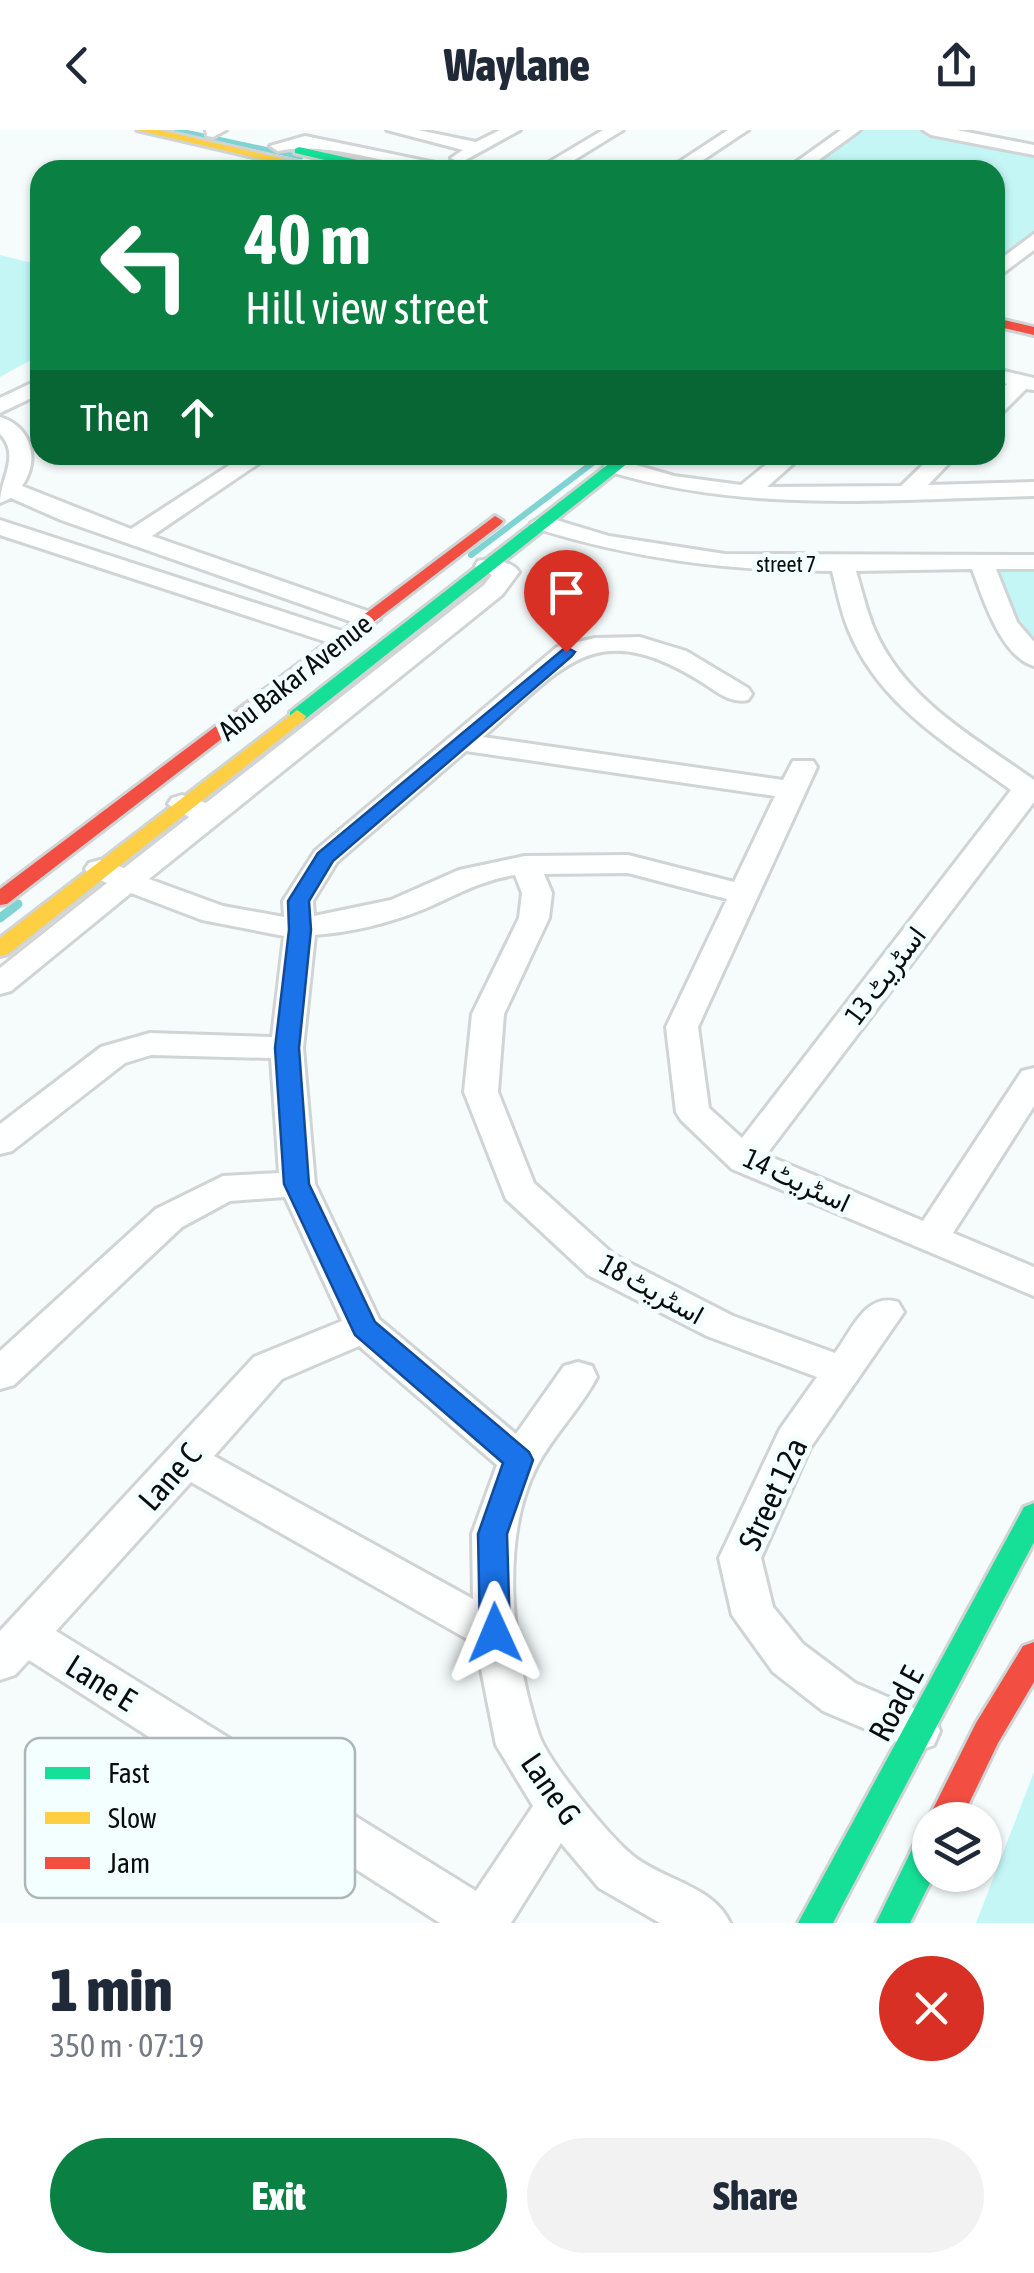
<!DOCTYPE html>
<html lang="en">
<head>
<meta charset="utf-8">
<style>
	:root { --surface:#fff; --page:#f2f2f3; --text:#1f2937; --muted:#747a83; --accent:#0b8043 }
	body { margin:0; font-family:"Asap Condensed",Vazirmatn,sans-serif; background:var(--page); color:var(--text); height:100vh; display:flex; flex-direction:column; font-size:38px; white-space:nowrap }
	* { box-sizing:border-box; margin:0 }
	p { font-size:32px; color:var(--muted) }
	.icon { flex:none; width:55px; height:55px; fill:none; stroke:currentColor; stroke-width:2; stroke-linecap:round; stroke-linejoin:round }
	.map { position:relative; height:1793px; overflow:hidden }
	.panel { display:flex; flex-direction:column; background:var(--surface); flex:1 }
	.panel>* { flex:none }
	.hud { position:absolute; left:30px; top:30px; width:975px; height:305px; border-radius:30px; box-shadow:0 2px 8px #0004; background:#0b8043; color:#fff; overflow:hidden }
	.fabs { position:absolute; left:912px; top:1672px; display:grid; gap:20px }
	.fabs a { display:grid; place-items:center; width:90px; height:90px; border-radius:50%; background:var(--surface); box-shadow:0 2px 8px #0004; font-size:50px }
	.pin { position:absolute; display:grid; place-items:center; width:85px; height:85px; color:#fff; margin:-102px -42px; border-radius:50% 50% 50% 0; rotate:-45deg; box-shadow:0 0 10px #0007 }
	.pin .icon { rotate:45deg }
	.me { position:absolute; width:110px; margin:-55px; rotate:359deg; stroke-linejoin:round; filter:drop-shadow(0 0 8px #0008) }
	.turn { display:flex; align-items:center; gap:35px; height:210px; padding:0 50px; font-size:45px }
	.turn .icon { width:130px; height:130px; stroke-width:2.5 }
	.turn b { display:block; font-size:70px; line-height:85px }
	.then { display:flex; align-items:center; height:95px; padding:0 50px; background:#0003; gap:20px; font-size:38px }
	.round { display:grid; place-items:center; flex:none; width:105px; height:105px; border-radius:52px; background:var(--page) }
	.summary { display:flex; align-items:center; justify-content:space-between; height:170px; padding:0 50px }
	h1 { font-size:60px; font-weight:800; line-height:75px }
	.action { display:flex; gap:20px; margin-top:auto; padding:20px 50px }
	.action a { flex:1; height:115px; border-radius:60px; background:var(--accent); color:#fff; font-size:40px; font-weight:800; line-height:115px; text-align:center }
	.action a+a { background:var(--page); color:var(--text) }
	header { display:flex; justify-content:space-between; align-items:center; height:130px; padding:0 50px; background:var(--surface); font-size:45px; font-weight:800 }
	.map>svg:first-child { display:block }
</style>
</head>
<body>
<header><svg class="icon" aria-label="back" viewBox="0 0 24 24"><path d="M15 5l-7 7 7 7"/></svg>Waylane<svg class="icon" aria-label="share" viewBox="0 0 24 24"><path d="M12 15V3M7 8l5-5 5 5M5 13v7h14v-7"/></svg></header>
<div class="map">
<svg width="1034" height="1793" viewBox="0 0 1034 1793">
	<rect width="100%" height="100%" fill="#f6fcfc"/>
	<path fill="#c5f6f6" d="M 857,0 L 926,0 L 1034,21 L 1034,101 L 1005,124 L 995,122 L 995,40 L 799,40 Z
		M 0,125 L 40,135 L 40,225 L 0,247 Z
		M 990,435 L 1034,435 L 1034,518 L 1019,500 Z
		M 1034,1642 L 1034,1793 L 976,1793 Z"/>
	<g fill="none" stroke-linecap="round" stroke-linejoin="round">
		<path stroke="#80d3d3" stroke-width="5" d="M 176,0 L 301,27
			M 335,35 L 359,40"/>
		<path stroke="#80d3d3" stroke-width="6" d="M 471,425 L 603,325"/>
		<path stroke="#80d3d3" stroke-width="9" d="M 0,788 L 18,774"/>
		<g stroke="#d0d4d4" stroke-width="6">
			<path id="street" d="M 206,0 L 226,0 L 213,7 L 207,6 Z
				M 387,0 L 418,0 L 476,12 L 500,0 L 520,0 L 460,33 L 451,28 L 463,20 Z
				M 603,0 L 623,0 L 558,40 L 536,40 Z
				M 728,0 L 748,0 L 688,40 L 667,40 Z
				M 841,0 L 860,0 L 805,40 L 785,40 Z
				M 923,0 L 957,0 L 1034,15 L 1034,25 L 931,5 Z
				M 305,6 L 445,35 L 454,40 C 395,40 336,10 278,21 L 270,16 Z
				M 1034,104 L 1034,120 L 995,149 L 995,133 Z
				M 995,239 L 1034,248 L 1034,260 L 1026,259 L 1003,282 L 995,283 L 995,265 L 1007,254 L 995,251 Z
				M 40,249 L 40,264 L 0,283 L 0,268 Z
				M 0,287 C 32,297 40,330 22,356 L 131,399 L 245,325 L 271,325 L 152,406 L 376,484 L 380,489 L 367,497 L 358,494 L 61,390 L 11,368 L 0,373 C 0,348 21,326 0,304 Z
				M 778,325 L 803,325 L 767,357 L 901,356 L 933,325 L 957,325 L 928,355 L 1034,352 L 1034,366 C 890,369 747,384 607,341 L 604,336 L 615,329 L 674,346 L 741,355 Z
				M 543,386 L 609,406 L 725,424 L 1034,425 L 1034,439 L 996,439 L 1017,492 L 1034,512 L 1034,536 C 1001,527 983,468 972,439 L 856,441 C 862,461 867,483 875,501 C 906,571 974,607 1034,650 L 1034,672 L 766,1025 L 923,1091 L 1022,941 L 1034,938 L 1034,976 L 953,1103 L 1034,1137 L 1034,1166 L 732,1039 L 681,990 L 676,982 L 666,897 L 727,769 L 628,743 L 544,744 L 552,763 L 549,788 L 504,884 L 498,962 L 534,1053 L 614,1125 L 733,1186 L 835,1223 C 852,1200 866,1162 898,1172 L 904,1182 L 810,1318 L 761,1428 L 773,1477 L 803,1514 L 855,1553 L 934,1587 L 940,1601 L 934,1615 L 918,1621 L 823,1581 L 773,1542 L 732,1485 L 719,1428 L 780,1299 L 817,1247 L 707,1206 L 588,1145 L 506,1069 L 464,962 L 472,884 L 519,788 L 522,763 L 515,745 C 481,750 455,766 424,779 C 390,793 352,802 315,805 L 303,918 L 315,1054 L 379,1189 L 516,1304 L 564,1236 L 578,1232 L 592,1236 L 597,1247 C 581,1278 554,1304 537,1336 C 498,1411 513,1526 539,1605 C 549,1633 608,1705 632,1725 C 662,1750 714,1756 730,1793 L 660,1793 L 599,1758 L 561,1713 L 511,1793 L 440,1793 L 29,1530 L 15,1545 L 0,1550 L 0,1501 L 254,1227 L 342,1191 L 285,1067 L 230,1071 L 182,1097 L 14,1255 L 0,1259 L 0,1221 L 156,1079 L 223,1046 L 279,1043 L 271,928 L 151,925 L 125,933 L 12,1021 L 0,1024 L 0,994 L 101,917 L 150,903 L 272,907 L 284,806 L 202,790 L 131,763 L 11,861 L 0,864 L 0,838 L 107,753 L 89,745 L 85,739 L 89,733 L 100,730 L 124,738 L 189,687 L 168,674 L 172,668 L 182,665 L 206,673 L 484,455 L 492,445 L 475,436 L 478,431 C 490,428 512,431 519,442 L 502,465 L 149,749 L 223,776 L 284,787 L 283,771 L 315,721 L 557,517 L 595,508 L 640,507 L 686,521 L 748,558 L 752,564 L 748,570 C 730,574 716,561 700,551 C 593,485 563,538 483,607 L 783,650 L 793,631 L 813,631 L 817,637 L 698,897 L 709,978 L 742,1008 L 1011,660 C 948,614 880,576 849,501 C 841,482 837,461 832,441 C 729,441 633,429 535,398 L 531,393 ZM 466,621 L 775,666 L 734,752 L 628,725 L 525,726 L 459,740 L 391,770 L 314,786 L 313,771 L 337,732 ZM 359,1216 L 497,1335 L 472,1404 L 473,1469 L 214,1326 L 282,1249 ZM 191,1352 L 476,1514 L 496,1615 L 533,1676 L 476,1761 L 56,1501 Z
				M 0,390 L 351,504 L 355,509 L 342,517 L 333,514 L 0,405 Z"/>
		</g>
		<g stroke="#d0d4d4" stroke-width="6">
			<path id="fast" d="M 299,17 L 384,36 L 390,40 L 368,40 L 295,23 L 295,19 Z
				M 620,325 L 638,325 L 304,590 L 290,590 L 290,582 Z
				M 1034,1373 L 1034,1412 L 833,1793 L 798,1793 L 1024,1377 Z
				M 930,1703 L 930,1745 L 934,1745 L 910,1793 L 876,1793 L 918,1707 Z"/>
		</g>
		<g stroke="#d0d4d4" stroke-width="6">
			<path id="slow" d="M 137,0 L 159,0 L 331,40 L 309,40 Z
				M 297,580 L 306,586 L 304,590 L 8,824 L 0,826 L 0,808 Z"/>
		</g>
		<g stroke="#d0d4d4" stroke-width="6">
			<path id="jam" d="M 995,188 L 1034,197 L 1034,205 L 995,196 Z
				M 495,386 L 503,391 L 501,394 L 7,774 L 0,775 L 0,759 Z
				M 1034,1512 L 1034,1552 L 998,1613 L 961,1690 L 930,1690 L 930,1695 L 928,1690 L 933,1679 L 976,1593 L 1023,1516 Z"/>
		</g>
		<use href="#street" fill="#feffff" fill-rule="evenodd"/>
		<use href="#fast" fill="#16e098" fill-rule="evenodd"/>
		<use href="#slow" fill="#ffcf43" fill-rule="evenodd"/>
		<use href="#jam" fill="#f24e42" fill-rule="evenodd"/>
	</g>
	<path fill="#1a73e8" stroke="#114b97" stroke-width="2.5" d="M 566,517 L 575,522 L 572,526 L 333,731 L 309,771 L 311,800 L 299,918 L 309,1054 L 375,1192 L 529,1322 L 533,1330 L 507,1404 L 510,1503 L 505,1512 L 495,1516 L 484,1512 L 480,1503 L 478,1404 L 503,1333 L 355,1205 L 284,1054 L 275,918 L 289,800 L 288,771 L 318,723 Z"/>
	<g text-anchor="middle" stroke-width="10" stroke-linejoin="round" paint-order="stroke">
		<g font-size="22" fill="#090d0d" stroke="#f3fffe">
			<text x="786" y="442">street 7</text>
		</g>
		<g font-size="28" fill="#090d0d" stroke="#f3fffe">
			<text transform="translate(295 547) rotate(-38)" y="10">Abu Bakar Avenue</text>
			<text transform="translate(885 845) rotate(-53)" y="10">اسٹریٹ 13</text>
			<text transform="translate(797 1050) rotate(25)" y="10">اسٹریٹ 14</text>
			<text transform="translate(652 1159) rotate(29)" y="10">اسٹریٹ 18</text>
		</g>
		<g font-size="32" fill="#090d0d" stroke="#f3fffe">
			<text transform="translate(170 1347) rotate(-49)" y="11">Lane C</text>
			<text transform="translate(773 1364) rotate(-65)" y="11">Street 12a</text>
			<text transform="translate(101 1553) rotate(32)" y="11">Lane E</text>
			<text transform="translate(896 1574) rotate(-62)" y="11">Road E</text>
			<text transform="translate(551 1659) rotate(55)" y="11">Lane G</text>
		</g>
	</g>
	<rect x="25" y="1608" width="330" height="160" rx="15" fill="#f3fffe" stroke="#adb6b6" stroke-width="2.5"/>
	<rect x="45" y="1637" width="45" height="12" fill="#16e098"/>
	<rect x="45" y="1682" width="45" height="12" fill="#ffcf43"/>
	<rect x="45" y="1727" width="45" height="12" fill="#f24e42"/>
	<g font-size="28" fill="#090d0d">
		<text x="108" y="1653">Fast</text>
		<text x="108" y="1698">Slow</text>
		<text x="108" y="1743">Jam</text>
	</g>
</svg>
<div class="fabs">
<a><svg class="icon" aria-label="layers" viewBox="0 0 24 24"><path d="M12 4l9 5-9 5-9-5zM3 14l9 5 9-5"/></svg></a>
</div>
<div class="pin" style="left:566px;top:522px;background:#d93025"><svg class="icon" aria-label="arrive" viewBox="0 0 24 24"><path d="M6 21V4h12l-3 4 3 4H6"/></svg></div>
<svg class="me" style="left:495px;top:1503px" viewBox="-20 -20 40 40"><path d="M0-17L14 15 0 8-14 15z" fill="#1a73e8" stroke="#fff" stroke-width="4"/></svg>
<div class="hud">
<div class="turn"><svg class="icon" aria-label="left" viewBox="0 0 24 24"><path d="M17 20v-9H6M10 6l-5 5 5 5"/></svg><div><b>40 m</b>Hill view street</div></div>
<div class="then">Then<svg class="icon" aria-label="ahead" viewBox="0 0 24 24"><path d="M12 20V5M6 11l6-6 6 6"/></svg></div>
</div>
</div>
<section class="panel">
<div class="summary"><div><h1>1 min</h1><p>350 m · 07:19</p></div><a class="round" style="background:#d93025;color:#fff"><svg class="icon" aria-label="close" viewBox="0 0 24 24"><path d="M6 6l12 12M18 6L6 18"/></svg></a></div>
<div class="action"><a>Exit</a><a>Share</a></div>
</section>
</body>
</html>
